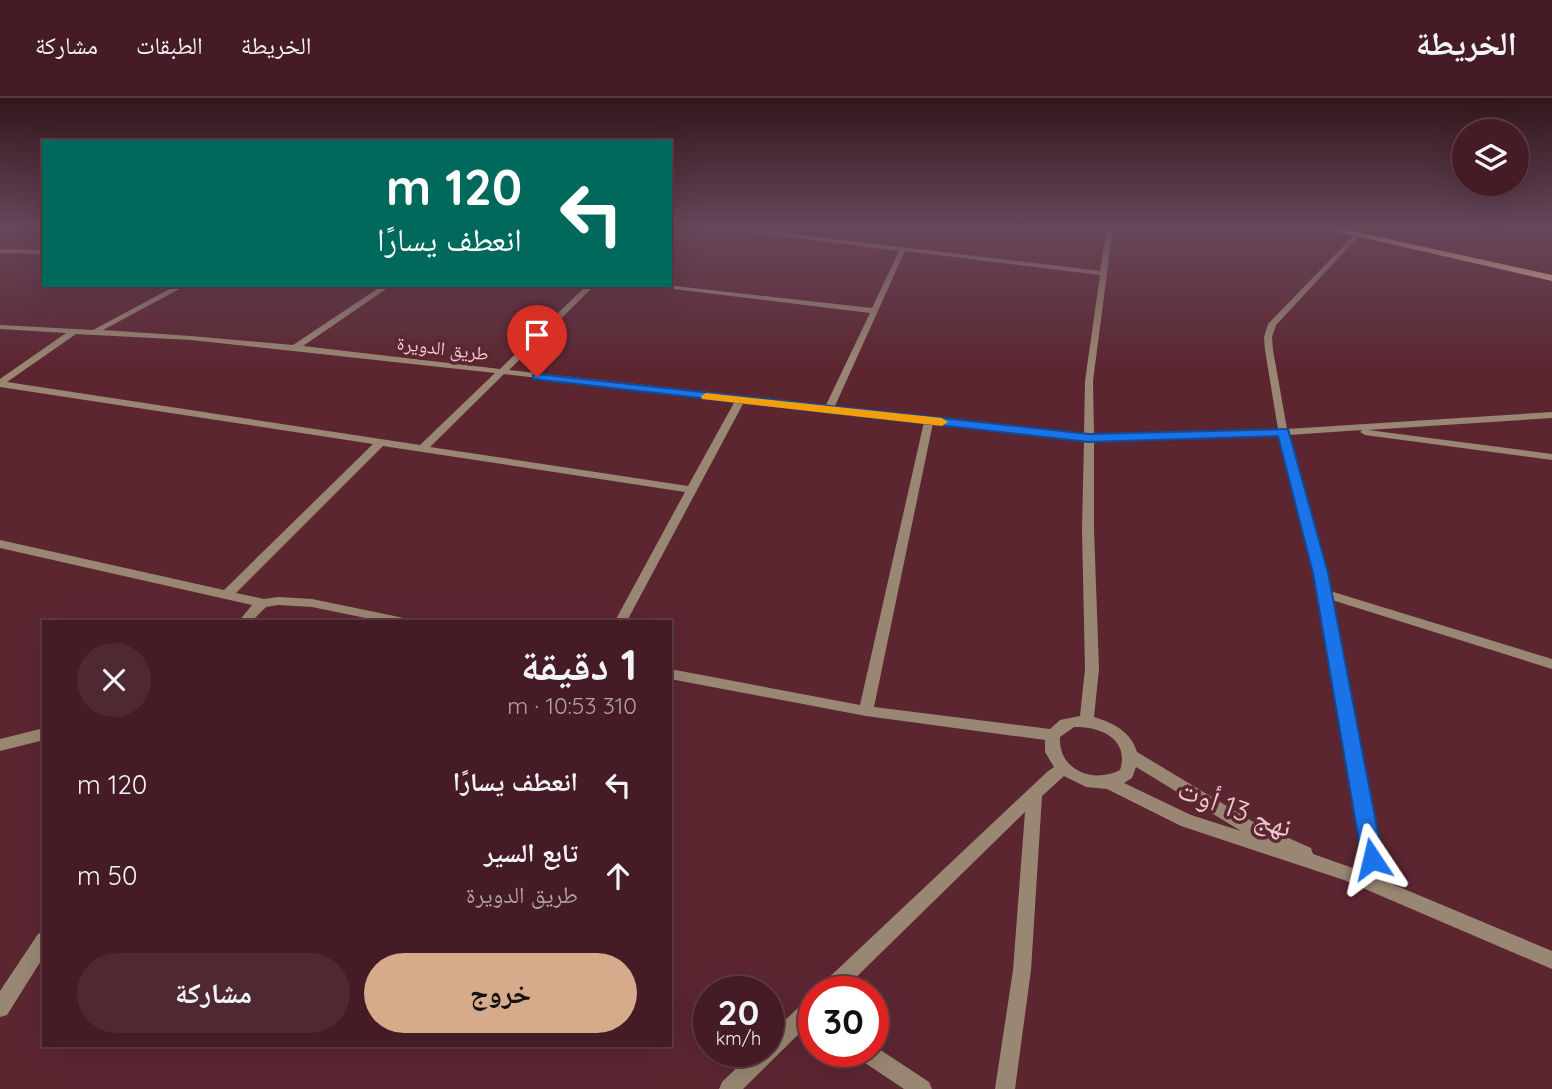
<!DOCTYPE html>
<html lang="ar">
<head>
<meta charset="utf-8">
<style>
	:root { --surface:#451c25; --page:#4f2932; --text:#f1f3f6; --muted:#b0a1a7; --line:#5d3a42; --accent:#d6ab8b }
	body { margin:0; font-family:Quicksand,"Noto Naskh Arabic",sans-serif; background:var(--page); color:var(--text); direction:rtl; height:100vh; display:flex; flex-direction:column; font-size:26px; white-space:nowrap }
	* { box-sizing:border-box; margin:0 }
	p { font-size:23px; color:var(--muted) }
	.icon { flex:none; width:38px; height:38px; fill:none; stroke:currentColor; stroke-width:2; stroke-linecap:round; stroke-linejoin:round }
	.map { position:relative; flex:1; overflow:hidden; direction:ltr }
	.sheet { position:absolute; left:42px; top:522px; width:630px; height:427px; display:flex; flex-direction:column; background:var(--surface); border-radius:0px; box-shadow:0 7px 28px #0002,0 0 0 2px var(--line); direction:rtl }
	.sheet>* { flex:none }
	.guide { position:absolute; left:42px; top:42px; width:630px; height:147px; border-radius:0px; box-shadow:0 7px 28px #0002,0 0 0 2px var(--line); direction:rtl; background:#00695c; color:#fff; overflow:hidden }
	.buttons { position:absolute; left:1452px; top:21px; display:grid; gap:14px }
	.buttons a { display:grid; place-items:center; width:77px; height:77px; border-radius:50%; background:var(--surface); box-shadow:0 7px 28px #0002,0 0 0 2px var(--line); font-size:35px }
	.speed { position:absolute; left:693px; top:878px; display:flex; gap:14px; font-size:35px; font-weight:700; text-align:center }
	.speed>* { display:grid; place-content:center; width:91px; height:91px; border-radius:50%; background:var(--surface); box-shadow:0 7px 28px #0002,0 0 0 2px var(--line); line-height:1 }
	.speed small { font-size:18px; font-weight:400 }
	.speed .limit { border:10px solid #d22; background:#fff; color:#111 }
	.pin { position:absolute; display:grid; place-items:center; width:60px; height:60px; color:#fff; margin:-72px -30px; border-radius:50% 50% 50% 0; rotate:-45deg; box-shadow:0 0 7px #0007 }
	.pin .icon { rotate:45deg }
	.me { position:absolute; width:77px; margin:-38px; rotate:350deg; stroke-linejoin:round; filter:drop-shadow(0 0 5px #0008) }
	.turn { display:flex; align-items:center; gap:24px; height:147px; padding:0 35px; font-size:32px }
	.turn .icon { width:91px; height:91px; stroke-width:2.5 }
	.turn b { display:block; font-size:49px; line-height:60px }
	.round { display:grid; place-items:center; flex:none; width:74px; height:74px; border-radius:37px; background:var(--page) }
	.overview { display:flex; align-items:center; justify-content:space-between; height:119px; padding:0 35px }
	h1 { font-size:42px; font-weight:800; line-height:52px }
	.action { display:flex; gap:14px; margin-top:auto; padding:14px 35px }
	.action a { flex:1; height:80px; border-radius:42px; background:var(--accent); color:#111; font-size:28px; font-weight:800; line-height:80px; text-align:center }
	.action a+a { background:var(--page); color:var(--text) }
	ul { padding:0; list-style:none }
	li { display:flex; align-items:center; gap:21px; height:91px; padding:0 35px }
	li div { flex:1 }
	li b { display:block; font-size:26px }
	li em { font-style:normal }
	header { display:flex; align-items:center; gap:42px; box-sizing:border-box; height:98px; padding:0 35px; background:var(--surface); border-bottom:2px solid var(--line) }
	header strong { font-size:33px }
	nav { display:flex; gap:38px; margin-inline-start:auto; font-size:24px }
	.map>svg:first-child { display:block }
</style>
</head>
<body>
<header>
<strong>الخريطة</strong>
<nav><a>الخريطة</a><a>الطبقات</a><a>مشاركة</a></nav>
</header>
<div class="map">
<svg width="1552" height="991" viewBox="0 0 1552 991">
	<rect width="100%" height="100%" fill="#5c2631"/>
	<g fill="none" stroke-linecap="round" stroke-linejoin="round">
		<path fill="#998773" fill-rule="evenodd" d="M 718,129 L 736,129 L 1100,173 L 1107,129 L 1113,129 L 1093,283 L 1094,337 L 1278,331 L 1265,252 L 1264,239 L 1268,226 L 1355,136 L 1359,136 L 1359,138 L 1276,227 L 1272,239 L 1273,252 L 1287,331 L 1552,314 L 1552,320 L 1368,332 L 1552,356 L 1552,362 L 1365,337 L 1360,334 L 1362,332 L 1289,337 L 1330,493 L 1552,561 L 1552,571 L 1332,502 L 1385,783 L 1552,853 L 1552,871 L 1344,782 L 1181,728 L 1107,691 L 1086,689 L 1064,678 L 1042,698 L 1031,872 L 1015,991 L 995,991 L 1013,872 L 1025,714 L 841,894 L 819,894 L 821,887 L 1047,674 L 1054,669 L 1045,654 L 1045,642 L 866,618 L 670,581 L 670,571 L 860,607 L 924,324 L 744,304 L 627,523 L 615,523 L 685,394 L 383,348 L 236,495 L 264,501 L 278,499 L 312,501 L 399,519 L 403,520 L 405,523 L 380,523 L 312,509 L 278,507 L 266,509 L 252,523 L 239,523 L 252,507 L 0,450 L 0,442 L 224,492 L 373,346 L 0,289 L 0,281 L 66,235 L 0,231 L 0,227 L 93,232 L 177,187 L 187,187 L 103,232 L 191,238 L 293,247 L 383,187 L 392,187 L 303,248 L 500,271 L 587,187 L 595,187 L 509,272 L 826,307 L 870,215 L 640,187 L 666,187 L 872,210 L 899,153 L 721,131 ZM 905,153 L 1100,177 L 1085,283 L 1084,336 L 835,308 ZM 76,236 L 191,242 L 495,275 L 420,347 L 7,284 ZM 504,276 L 735,303 L 688,388 L 430,349 ZM 933,325 L 1084,342 L 1082,432 L 1085,571 L 1080,618 L 1060,622 L 1050,631 L 874,609 ZM 1279,337 L 1315,475 L 1367,775 L 1313,756 L 1311,750 L 1255,725 L 1137,654 C 1131,634 1114,625 1094,619 L 1099,571 L 1094,432 L 1094,343 ZM 1074,629 C 1100,628 1130,641 1120,672 C 1093,686 1058,672 1060,639 ZM 1136,669 L 1241,733 L 1191,717 L 1124,685 L 1132,680 Z
			M 0,151 L 44,152 L 44,156 L 0,155 Z
			M 44,630 L 44,642 L 0,653 L 0,641 Z
			M 44,833 L 44,858 L 7,917 L 0,919 L 0,893 L 38,836 Z
			M 814,899 L 814,921 L 743,991 L 719,991 L 722,984 L 753,954 L 768,954 L 768,939 L 807,901 Z
			M 873,947 L 929,984 L 932,991 L 904,991 L 859,961 L 856,954 L 873,954 Z"/>
		<path fill="#f7d3aa" fill-rule="evenodd" d="M 1317,129 L 1334,129 L 1552,177 L 1552,183 Z"/>
	</g>
	<linearGradient id="sky" x2="0" y2="1"><stop stop-color="#33151b"/><stop offset="0.48" stop-color="#66475a"/><stop offset="1" stop-color="#66475a" stop-opacity="0"/></linearGradient>
	<rect width="1552" height="268" fill="url(#sky)"/>
	<path fill="#1a73e8" stroke="#114b97" stroke-width="2" d="M 537,276 L 1089,336 L 1288,331 L 1328,475 L 1383,761 L 1380,768 L 1372,770 L 1365,768 L 1362,761 L 1313,475 L 1278,338 L 1089,344 L 533,281 L 533,277 Z"/>
	<path fill="#f59e0b" d="M 706,295 L 942,320 L 948,324 L 942,328 L 702,301 L 701,298 Z"/>
	<g text-anchor="middle" stroke-width="7" stroke-linejoin="round" paint-order="stroke">
		<g font-size="19" fill="#edcace" stroke="#5c2631">
			<text transform="translate(443 250) rotate(7)" y="7">طريق الدويرة</text>
		</g>
		<g font-size="28" fill="#edcace" stroke="#5c2631">
			<text transform="translate(1235 710) rotate(20)" y="10">نهج 13 أوت</text>
		</g>
	</g>
</svg>
<div class="buttons">
<a><svg class="icon" aria-label="layers" viewBox="0 0 24 24"><path d="M12 4l9 5-9 5-9-5zM3 14l9 5 9-5"/></svg></a>
</div>
<div class="speed"><div>20<small>km/h</small></div><div class="limit">30</div></div>
<div class="pin" style="left:537px;top:279px;background:#d93025"><svg class="icon" aria-label="arrive" viewBox="0 0 24 24"><path d="M6 21V4h12l-3 4 3 4H6"/></svg></div>
<svg class="me" style="left:1372px;top:761px" viewBox="-20 -20 40 40"><path d="M0-17L14 15 0 8-14 15z" fill="#1a73e8" stroke="#fff" stroke-width="4"/></svg>
<div class="guide">
<div class="turn"><svg class="icon" aria-label="left" viewBox="0 0 24 24"><path d="M17 20v-9H6M10 6l-5 5 5 5"/></svg><div><b>120 m</b>انعطف يسارًا</div></div>
</div>
<section class="sheet">
<div class="overview"><div><h1>1 دقيقة</h1><p>310 m · 10:53</p></div><a class="round"><svg class="icon" aria-label="close" viewBox="0 0 24 24"><path d="M6 6l12 12M18 6L6 18"/></svg></a></div>
<ul>
<li><svg class="icon" aria-label="left" viewBox="0 0 24 24"><path d="M17 20v-9H6M10 6l-5 5 5 5"/></svg><div><b>انعطف يسارًا</b></div><em>120 m</em></li>
<li><svg class="icon" aria-label="ahead" viewBox="0 0 24 24"><path d="M12 20V5M6 11l6-6 6 6"/></svg><div><b>تابع السير</b><p>طريق الدويرة</p></div><em>50 m</em></li>
</ul>
<div class="action"><a>خروج</a><a>مشاركة</a></div>
</section>
</div>
</body>
</html>
